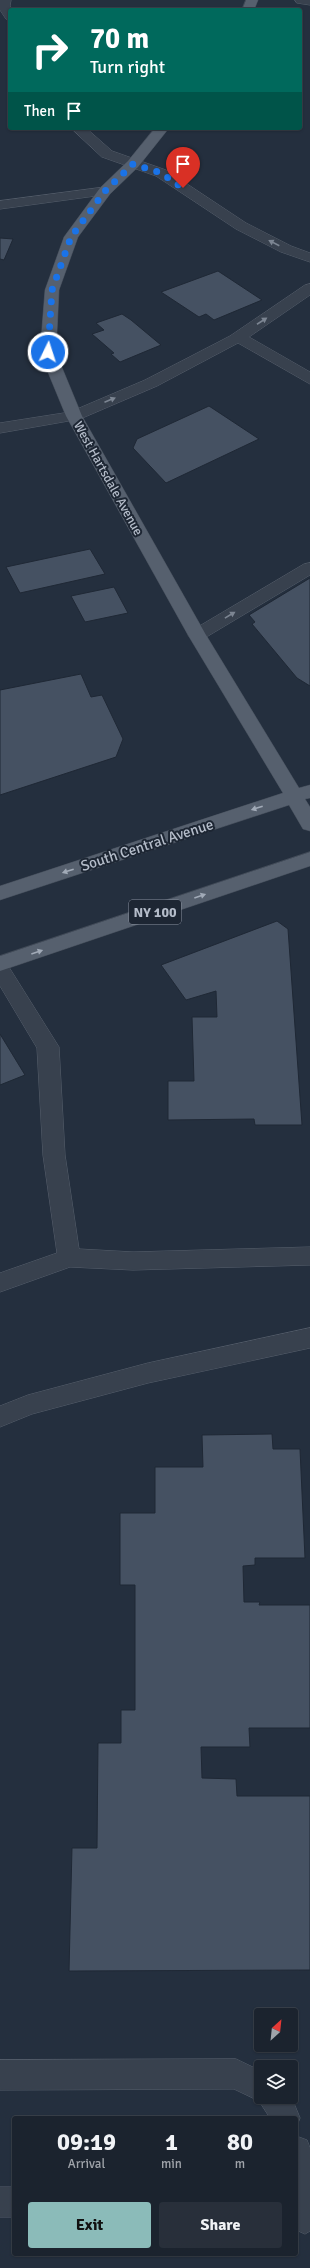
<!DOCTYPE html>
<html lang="en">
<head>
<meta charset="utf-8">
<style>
	:root { --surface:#1b232e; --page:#282f3a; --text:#f1f3f6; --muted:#a0a4aa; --line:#39404a; --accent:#8bbbb9 }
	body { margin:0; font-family:Signika,sans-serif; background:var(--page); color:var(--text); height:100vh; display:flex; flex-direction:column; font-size:15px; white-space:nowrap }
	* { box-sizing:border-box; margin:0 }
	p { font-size:13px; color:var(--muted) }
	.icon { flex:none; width:22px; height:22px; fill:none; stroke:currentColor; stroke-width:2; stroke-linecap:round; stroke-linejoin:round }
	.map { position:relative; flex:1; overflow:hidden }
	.details { position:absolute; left:12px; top:2116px; width:286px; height:140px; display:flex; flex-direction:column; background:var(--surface); border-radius:4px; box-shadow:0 1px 3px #0004,0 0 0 1px var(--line) }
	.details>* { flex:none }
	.top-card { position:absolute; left:8px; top:8px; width:294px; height:122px; border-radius:4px; box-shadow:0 1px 3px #0004,0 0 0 1px var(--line); background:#00695c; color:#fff; overflow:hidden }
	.needle { width:26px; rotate:27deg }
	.tools { position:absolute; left:254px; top:2008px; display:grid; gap:8px }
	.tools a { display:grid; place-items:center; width:44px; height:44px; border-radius:4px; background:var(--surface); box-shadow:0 1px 3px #0004,0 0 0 1px var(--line); font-size:20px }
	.pin { position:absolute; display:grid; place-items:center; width:34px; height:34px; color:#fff; margin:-41px -17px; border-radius:50% 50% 50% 0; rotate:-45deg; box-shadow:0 0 4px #0007 }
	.pin .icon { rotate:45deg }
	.me { position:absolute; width:44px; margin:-22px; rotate:4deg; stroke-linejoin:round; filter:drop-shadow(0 0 3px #0008) }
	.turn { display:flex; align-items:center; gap:14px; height:84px; padding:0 16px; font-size:18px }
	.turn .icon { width:52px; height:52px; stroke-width:2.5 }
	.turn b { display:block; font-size:28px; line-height:34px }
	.then { display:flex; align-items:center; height:38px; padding:0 16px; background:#0003; gap:8px; font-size:15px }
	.eta { display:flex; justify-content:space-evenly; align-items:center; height:68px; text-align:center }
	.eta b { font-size:24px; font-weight:700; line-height:28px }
	.action { display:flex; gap:8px; margin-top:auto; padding:8px 16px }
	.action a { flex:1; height:46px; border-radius:4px; background:var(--accent); color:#111; font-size:16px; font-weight:700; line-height:46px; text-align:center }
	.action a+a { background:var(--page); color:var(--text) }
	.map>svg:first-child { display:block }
</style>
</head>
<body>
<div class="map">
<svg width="310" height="2268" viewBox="0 0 310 2268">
	<rect width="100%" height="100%" fill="#242f3e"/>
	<path fill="#455162" stroke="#1f2835" d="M 0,238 L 13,239 L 4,260 L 0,259 Z
		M 218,271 L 262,300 L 214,320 L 206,314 L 199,317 L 161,292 Z
		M 122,314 L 131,320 L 161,345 L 120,362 L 111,354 L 114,353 L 92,334 L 104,330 L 96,323 Z
		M 209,406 L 259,439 L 166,483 L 133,448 L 137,439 Z
		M 90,549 L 105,574 L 20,593 L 6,567 Z
		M 310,578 L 310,686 L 297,678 L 252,624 L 255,622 L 249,615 Z
		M 114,587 L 128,613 L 85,622 L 71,596 Z
		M 81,674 L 91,697 L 102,695 L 123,739 L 116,757 L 0,795 L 0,690 Z
		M 277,921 L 288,929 L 302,1125 L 255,1125 L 254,1119 L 168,1120 L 168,1081 L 194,1081 L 192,1017 L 217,1017 L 216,991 L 186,1000 L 161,965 Z
		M 0,1034 L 25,1075 L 0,1085 Z
		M 272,1434 L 273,1449 L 300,1449 L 305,1558 L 255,1558 L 255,1565 L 243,1566 L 244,1602 L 260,1602 L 259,1605 L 310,1605 L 310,1728 L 249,1728 L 250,1747 L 201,1747 L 202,1778 L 236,1779 L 237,1796 L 310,1796 L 310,1970 L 69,1971 L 72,1848 L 97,1848 L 98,1743 L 121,1743 L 121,1710 L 135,1710 L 135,1585 L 120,1585 L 120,1513 L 155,1513 L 155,1467 L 203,1467 L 202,1435 Z"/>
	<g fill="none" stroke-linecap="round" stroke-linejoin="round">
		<g stroke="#565f6c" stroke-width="1">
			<path id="minor" d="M 0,0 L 11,0 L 10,6 L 13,10 L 10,10 L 10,20 L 6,19 L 0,10 Z
				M 295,0 L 310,0 L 310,5 L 297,3 Z
				M 71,128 L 86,128 L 112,151 L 166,170 L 246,223 L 291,246 L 310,253 L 310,262 L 281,252 L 236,229 L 156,176 L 102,157 Z
				M 105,187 L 110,188 L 112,191 L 110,194 L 0,209 L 0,201 Z
				M 310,284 L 310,295 L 249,337 L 310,372 L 310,384 L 238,343 L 157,386 L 80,419 L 0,433 L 0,423 L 70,412 L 145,380 L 230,336 L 305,285 Z
				M 310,563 L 310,575 L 203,639 L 197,641 L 191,639 L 188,635 L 191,631 L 304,564 Z
				M 0,962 L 7,964 L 59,1047 L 65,1155 L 79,1249 L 133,1252 L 310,1247 L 310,1265 L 133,1270 L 70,1267 L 0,1292 L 0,1273 L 57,1253 L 43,1155 L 37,1048 L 0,986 Z
				M 310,1328 L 310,1348 L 148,1383 L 32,1414 L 0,1427 L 0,1406 L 28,1395 L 148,1363 Z
				M 236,2059 L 261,2071 L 261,2097 L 291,2096 L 300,2118 L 296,2128 L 296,2118 L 270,2118 L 259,2101 L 234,2089 L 0,2090 L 0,2060 Z
				M 296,2136 L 307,2140 L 310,2148 L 310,2231 L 305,2234 L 296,2230 Z
				M 0,2187 L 14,2187 L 14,2217 L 0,2217 Z"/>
		</g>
		<g stroke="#414a57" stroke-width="1">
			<path id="major" d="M 246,0 L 258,0 L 254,10 L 242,10 Z
				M 155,128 L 169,128 L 138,167 L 110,194 L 78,237 L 59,290 L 56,353 L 82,416 L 206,635 L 299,788 L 310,785 L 310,798 L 305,799 L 310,807 L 310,831 L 303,829 L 289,805 L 0,900 L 0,886 L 283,793 L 188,635 L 66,416 L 40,353 L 45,290 L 64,237 L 100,188 L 128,161 Z
				M 310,852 L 310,866 L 0,971 L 0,956 Z"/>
		</g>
		<use href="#minor" fill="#38414e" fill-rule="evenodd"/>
		<use href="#major" fill="#56606e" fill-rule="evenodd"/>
	</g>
	<defs><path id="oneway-solid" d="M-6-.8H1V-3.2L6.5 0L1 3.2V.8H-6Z"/></defs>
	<g fill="#7c8592">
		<use href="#oneway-solid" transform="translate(274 243) rotate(-153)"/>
		<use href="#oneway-solid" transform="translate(262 321) rotate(-33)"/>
		<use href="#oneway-solid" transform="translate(110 400) rotate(-23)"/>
		<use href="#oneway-solid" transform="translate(230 615) rotate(-31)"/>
	</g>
	<g fill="#a1aab7">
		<use href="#oneway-solid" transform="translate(257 808) rotate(162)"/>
		<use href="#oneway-solid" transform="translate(68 871) rotate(162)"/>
		<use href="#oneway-solid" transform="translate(200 896) rotate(-19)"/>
		<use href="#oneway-solid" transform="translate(37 952) rotate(-19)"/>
	</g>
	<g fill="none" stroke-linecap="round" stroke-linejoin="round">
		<path stroke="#1a73e8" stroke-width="7" stroke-dasharray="0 12.6" d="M 48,352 L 52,290 L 71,237 L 105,191 L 133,164 L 161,173 L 183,188"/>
	</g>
	<g text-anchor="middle" stroke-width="4" stroke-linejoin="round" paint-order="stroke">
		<g font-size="13" fill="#b4bcc9" stroke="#1d2633">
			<text transform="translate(109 478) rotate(61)" y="5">West Hartsdale Avenue</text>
		</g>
		<rect fill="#1d2633" stroke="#878f9c" stroke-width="1" x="129" y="900" width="52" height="24" rx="3"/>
		<g font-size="14" font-weight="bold" fill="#b4bcc9">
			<text x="155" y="917">NY 100</text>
		</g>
		<g font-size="15" fill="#b4bcc9" stroke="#1d2633">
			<text transform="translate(147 845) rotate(-18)" y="5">South Central Avenue</text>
		</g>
	</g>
</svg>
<div class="tools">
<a><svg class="needle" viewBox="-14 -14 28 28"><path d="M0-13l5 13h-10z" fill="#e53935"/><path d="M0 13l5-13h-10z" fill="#a0a4aa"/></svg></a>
<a><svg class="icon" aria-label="layers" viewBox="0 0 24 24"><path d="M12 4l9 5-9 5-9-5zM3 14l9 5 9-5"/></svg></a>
</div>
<div class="pin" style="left:183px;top:188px;background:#d93025"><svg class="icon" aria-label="arrive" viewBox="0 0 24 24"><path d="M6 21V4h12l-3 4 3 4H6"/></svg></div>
<svg class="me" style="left:48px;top:352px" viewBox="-20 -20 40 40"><circle r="17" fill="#1a73e8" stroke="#fff" stroke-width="3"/><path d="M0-11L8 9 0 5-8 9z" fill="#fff"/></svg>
<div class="top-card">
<div class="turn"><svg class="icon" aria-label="right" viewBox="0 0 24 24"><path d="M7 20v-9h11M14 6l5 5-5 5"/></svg><div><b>70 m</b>Turn right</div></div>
<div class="then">Then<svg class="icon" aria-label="arrive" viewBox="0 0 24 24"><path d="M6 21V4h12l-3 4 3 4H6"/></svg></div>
</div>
<section class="details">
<div class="eta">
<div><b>09:19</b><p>Arrival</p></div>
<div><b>1</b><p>min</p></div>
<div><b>80</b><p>m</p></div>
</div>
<div class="action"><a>Exit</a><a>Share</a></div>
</section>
</div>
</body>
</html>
